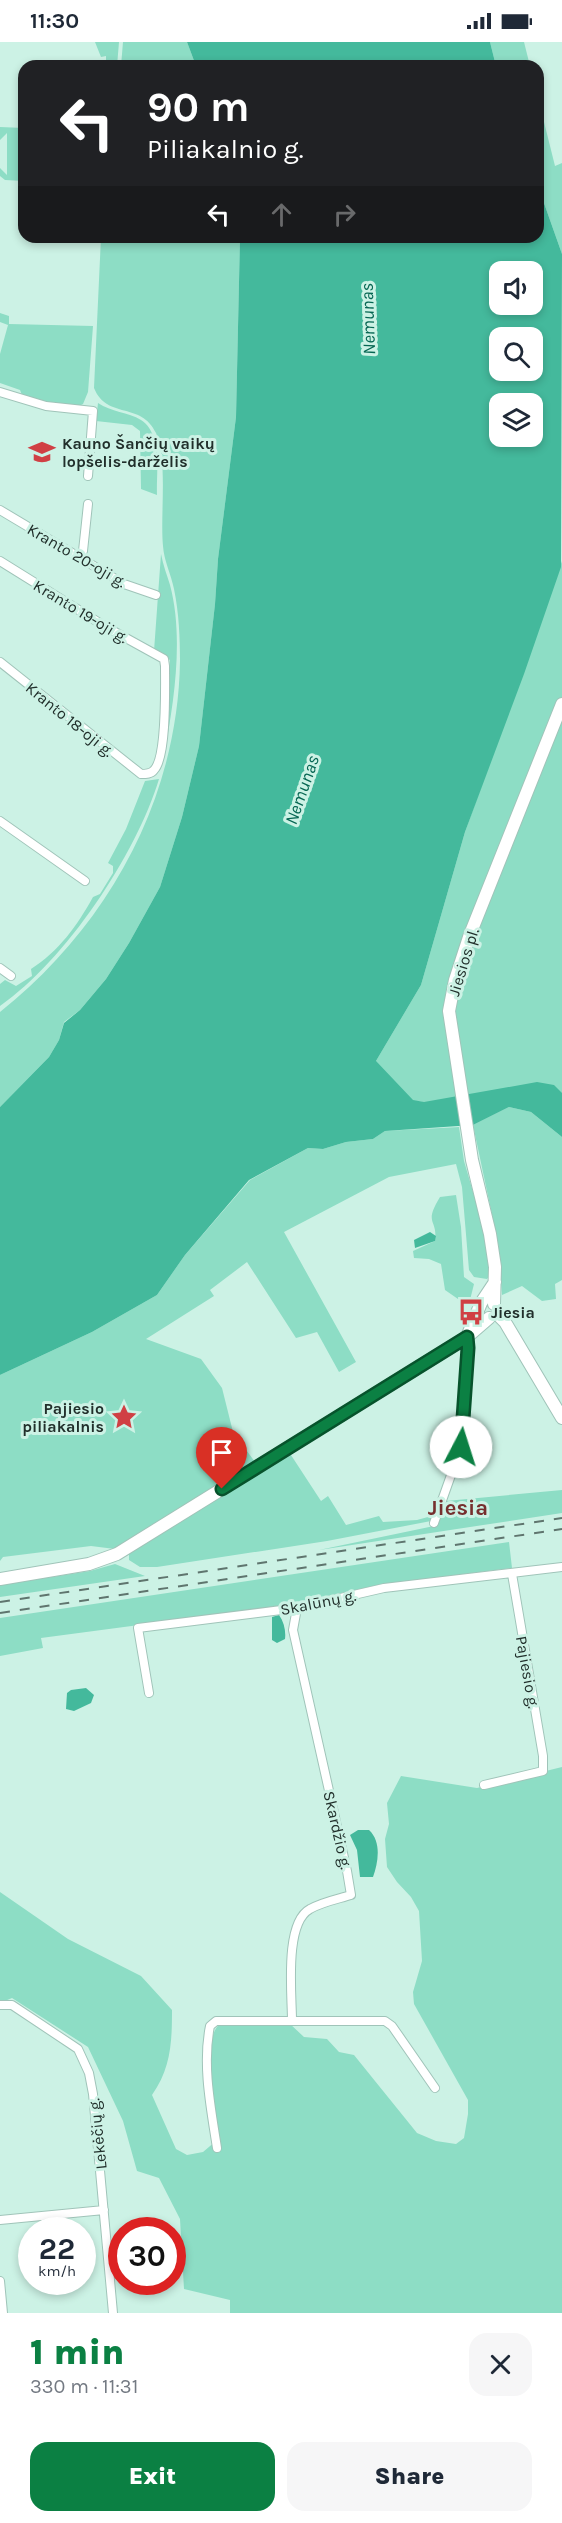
<!DOCTYPE html>
<html lang="en">
<head>
<meta charset="utf-8">
<style>
	:root { --surface:#fff; --page:#f6f6f7; --text:#1f2937; --muted:#747a83; --accent:#0b8043 }
	body { margin:0; font-family:Karla,sans-serif; background:var(--page); color:var(--text); height:100vh; display:flex; flex-direction:column; font-size:22px; white-space:nowrap }
	* { box-sizing:border-box; margin:0 }
	p { font-size:20px; color:var(--muted) }
	.icon { flex:none; width:33px; height:33px; fill:none; stroke:currentColor; stroke-width:2; stroke-linecap:round; stroke-linejoin:round }
	.map { position:relative; height:2271px; overflow:hidden }
	.drawer { display:flex; flex-direction:column; background:var(--surface); flex:1 }
	.drawer>* { flex:none }
	.top-card { position:absolute; left:18px; top:18px; width:526px; height:183px; border-radius:18px; box-shadow:0 3px 9px #0003; background:#202124; color:#fff; overflow:hidden }
	.controls { position:absolute; left:489px; top:219px; display:grid; gap:12px }
	.controls a { display:grid; place-items:center; width:54px; height:54px; border-radius:12px; background:var(--surface); box-shadow:0 3px 9px #0003; font-size:30px }
	.speed { position:absolute; left:18px; top:2175px; display:flex; gap:12px; font-size:30px; font-weight:700; text-align:center }
	.speed>* { display:grid; place-content:center; width:78px; height:78px; border-radius:50%; background:var(--surface); box-shadow:0 3px 9px #0003; line-height:1 }
	.speed small { font-size:15px; font-weight:400 }
	.speed .limit { border:9px solid #d22; background:#fff; color:#111 }
	.pin { position:absolute; display:grid; place-items:center; width:51px; height:51px; color:#fff; margin:-62px -26px; border-radius:50% 50% 50% 0; rotate:-45deg; box-shadow:0 0 6px #0007 }
	.pin .icon { rotate:45deg }
	.me { position:absolute; width:66px; margin:-33px; rotate:5deg; stroke-linejoin:round; filter:drop-shadow(0 0 4px #0008) }
	.turn { display:flex; align-items:center; gap:21px; height:126px; padding:0 30px; font-size:27px }
	.turn .icon { width:78px; height:78px; stroke-width:2.5 }
	.turn b { display:block; font-size:42px; line-height:51px }
	.lanes { display:flex; align-items:center; height:57px; padding:0 30px; background:#0003; justify-content:center; gap:30px; direction:ltr }
	.lanes .off { opacity:.35 }
	.round { display:grid; place-items:center; flex:none; width:63px; height:63px; border-radius:18px; background:var(--page) }
	.summary { display:flex; align-items:center; justify-content:space-between; height:102px; padding:0 30px }
	h1 { font-size:36px; font-weight:800; line-height:45px; color:var(--accent) }
	.cta { display:flex; gap:12px; margin-top:auto; padding:12px 30px }
	.cta a { flex:1; height:69px; border-radius:18px; background:var(--accent); color:#fff; font-size:24px; font-weight:800; line-height:69px; text-align:center }
	.cta a+a { background:var(--page); color:var(--text) }
	.status { display:flex; justify-content:space-between; align-items:center; height:42px; padding:0 30px; background:var(--surface); direction:ltr }
	.status svg { height:16px; fill:currentColor }
	.map>svg:first-child { display:block }
</style>
</head>
<body>
<div class="status"><b>11:30</b><svg viewBox="0 0 49 12"><path d="M0 12V9h3v3zM5 12V6h3v6zM10 12V3h3v9zM15 12V0h3v12zM26 1h20v11H26zM47 4h2v5h-2z"/></svg></div>
<div class="map">
<svg width="562" height="2271" viewBox="0 0 562 2271">
	<rect width="100%" height="100%" fill="#ccf2e5"/>
	<path fill="#8dddc5" d="M 95,0 L 119,0 L 117,24 L 106,24 L 106,14 L 101,15 Z
		M 123,0 L 187,0 L 196,24 L 121,24 Z
		M 490,0 L 524,0 L 530,24 L 496,24 Z
		M 538,56 L 555,124 L 562,121 L 562,212 L 539,147 Z
		M 0,85 L 24,86 L 24,139 L 5,138 L 0,134 L 0,126 L 7,133 L 7,91 L 0,98 Z
		M 101,195 L 240,195 L 236,375 L 218,517 L 215,562 L 199,704 L 182,775 L 160,845 L 129,901 L 106,937 L 80,968 L 64,980 L 59,998 L 49,1015 L 0,1065 L 0,970 C 107,885 178,758 180,619 C 180,596 179,571 174,547 C 171,532 164,519 163,504 C 160,472 168,418 156,391 C 141,359 107,378 94,346 Z
		M 0,271 L 9,274 L 9,282 L 93,284 L 88,350 L 83,362 L 79,364 L 38,359 L 22,353 L 20,348 L 0,341 L 0,312 L 8,283 L 0,280 Z
		M 98,361 C 111,370 128,370 141,378 C 163,392 156,431 157,453 L 141,447 L 140,389 L 132,383 L 96,379 Z
		M 161,512 C 163,523 167,533 170,543 C 184,595 174,661 164,713 L 170,618 L 154,609 Z
		M 562,519 L 562,1080 L 542,1057 L 479,1065 L 288,1048 L 376,1019 L 421,943 L 465,790 Z
		M 159,737 C 136,813 66,918 0,964 L 0,942 L 5,938 L 16,944 L 32,934 L 31,927 C 59,909 77,884 93,855 L 100,852 L 113,831 L 113,824 L 108,821 L 126,787 L 145,739 Z
		M 509,1065 L 531,1070 L 562,1095 L 562,1238 L 555,1242 L 556,1257 L 542,1259 L 522,1244 L 502,1253 L 498,1201 L 473,1083 Z
		M 459,1085 L 464,1119 L 487,1198 L 490,1233 L 487,1237 L 474,1235 L 469,1228 L 462,1145 L 456,1122 L 389,1135 L 284,1190 L 356,1320 L 339,1330 L 317,1290 L 296,1296 L 247,1220 L 210,1248 L 214,1254 L 146,1297 L 201,1317 L 222,1346 L 233,1390 L 255,1420 L 115,1507 L 91,1504 L 3,1515 L 0,1519 L 0,1333 L 92,1290 L 157,1253 L 185,1213 L 250,1138 L 308,1106 L 323,1107 L 346,1100 L 373,1097 L 385,1089 Z
		M 456,1153 L 461,1185 L 464,1235 L 474,1242 L 470,1258 L 458,1257 L 445,1248 L 441,1222 L 429,1217 L 414,1216 L 413,1209 L 435,1199 C 438,1176 423,1183 440,1155 Z
		M 289,1410 L 321,1459 L 328,1454 L 346,1483 L 379,1474 L 383,1480 L 417,1478 L 435,1473 L 431,1479 L 327,1499 L 157,1525 L 140,1525 L 129,1518 L 129,1511 Z
		M 562,1448 L 562,1471 L 319,1508 L 434,1484 L 446,1459 Z
		M 509,1500 L 512,1526 L 378,1543 L 282,1564 L 41,1596 L 43,1606 L 0,1614 L 0,1576 Z
		M 115,1522 L 145,1534 L 0,1555 L 0,1543 L 90,1529 Z
		M 562,1725 L 562,2271 L 230,2271 L 230,2258 L 184,2247 L 180,2177 L 159,2136 L 137,2129 L 123,2079 L 88,2005 L 12,1956 L 0,1961 L 0,1850 L 68,1897 L 141,1934 L 172,1968 C 172,2000 171,2026 152,2053 L 176,2107 L 187,2113 L 203,2110 L 216,2099 C 213,2077 201,1995 220,1982 L 289,1981 L 304,1995 L 327,1997 L 339,2010 L 354,2013 L 417,2091 L 436,2099 L 456,2102 L 464,2096 L 468,2072 L 468,2058 L 414,1962 L 413,1950 L 422,1919 L 419,1869 L 411,1855 L 397,1840 L 387,1825 L 385,1797 L 389,1782 L 387,1761 L 401,1734 L 477,1746 Z"/>
	<path fill="#44b99c" fill-rule="evenodd" d="M 187,0 L 490,0 L 496,24 L 196,24 Z
		M 539,147 L 562,212 L 561,525 L 524,632 L 465,790 L 421,943 L 376,1019 L 413,1058 L 424,1060 L 537,1040 L 554,1043 L 562,1051 L 562,1095 L 531,1070 L 509,1065 L 473,1083 L 385,1089 L 373,1097 L 346,1100 L 323,1107 L 308,1106 L 249,1138 L 185,1213 L 157,1253 L 92,1290 L 0,1333 L 0,1065 L 49,1015 L 59,998 L 64,981 L 80,968 L 106,937 L 129,901 L 160,845 L 182,775 L 199,704 L 215,562 L 218,517 L 236,375 L 240,195 L 538,195 ZM 500,230 L 532,230 L 532,262 L 500,262 ZM 500,296 L 532,296 L 532,328 L 500,328 ZM 500,362 L 532,362 L 532,394 L 500,394 Z
		M 430,1190 L 436,1194 L 435,1199 L 415,1206 L 414,1198 Z
		M 279,1573 C 284,1580 286,1589 285,1597 L 277,1601 L 272,1598 L 272,1575 Z
		M 86,1646 L 94,1653 L 91,1661 L 74,1669 L 66,1667 L 67,1651 L 71,1648 Z
		M 358,1788 L 369,1788 C 382,1800 378,1821 373,1835 L 360,1835 L 357,1808 L 350,1793 Z"/>
	<g fill="none" stroke-linecap="round" stroke-linejoin="round">
		<g stroke="#a0c4b9" stroke-width="10">
			<path id="street" d="M 0,350 L 46,364 L 93,369 L 88,434
				M 0,468 L 124,542 L 156,553
				M 80,516 L 83,509 L 88,462
				M 0,519 L 106,585 L 164,617 L 165,624 C 165,645 167,715 154,728 C 151,732 146,732 141,732 L 0,620
				M 0,779 L 85,839
				M 0,926 L 11,934
				M 434,1481 L 461,1405 L 469,1306 L 467,1295
				M 297,1566 L 293,1588 L 347,1829 L 351,1853 C 338,1857 322,1860 310,1867 C 284,1881 292,1952 292,1979 L 385,1979 L 392,1984 L 435,2046
				M 149,1651 L 138,1586 L 297,1566 L 384,1546 L 562,1525
				M 484,1743 L 543,1729 L 543,1714 L 512,1532
				M 0,1963 L 12,1963 L 78,2007 L 89,2031 L 93,2052 L 113,2271
				M 217,2106 C 211,2067 202,2023 210,1984 L 216,1979 L 292,1979
				M 0,2178 L 104,2168
				M 0,2239 L 3,2271"/>
		</g>
		<g stroke="#a0c4b9" stroke-width="14">
			<path id="primary" d="M 494,1262 L 495,1225 L 490,1192 L 472,1118 L 449,969 L 455,938 L 469,895 L 562,662
				M 500,1275 L 505,1280 L 562,1376
				M 467,1295 L 481,1261 L 495,1240
				M 0,1537 L 89,1522 L 117,1512 L 467,1295 L 489,1276"/>
		</g>
		<use href="#street" stroke="#fff" stroke-width="8"/>
		<use href="#primary" stroke="#fff" stroke-width="12"/>
		<path stroke="#5f756e" stroke-width="2" stroke-dasharray="10 10" stroke-linecap="butt" d="M 0,1560 L 562,1476
			M 0,1571 L 562,1487"/>
	</g>
	<g fill="none" stroke-linecap="round" stroke-linejoin="round">
		<g stroke="#07532c" stroke-width="15">
			<path id="route" d="M 222,1447 L 467,1295 L 468,1306 L 461,1405"/>
		</g>
		<use href="#route" stroke="#0b8043" stroke-width="10"/>
	</g>
	<defs>
		<g id="school-bare" transform="scale(2.07)"><path d="M0-5L7-2L0 1L-7-2ZM-4 1L0 2.5L4 1V4Q0 6-4 4Z" fill="#d04044" stroke="#ccf2e5" stroke-width="2.5" paint-order="stroke"/></g>
		<g id="bus-bare" transform="scale(2.07)"><path d="M-5-6H5V4H4V6H2V4H-2V6H-4V4H-5ZM-3.5-4V0h7V-4ZM-3.5 1.2v1.5H-2V1.2ZM2 1.2v1.5H3.5V1.2Z" fill="#d04044" stroke="#ccf2e5" stroke-width="2.5" paint-order="stroke"/></g>
		<g id="sight-bare" transform="scale(2.07)"><path d="M0-6L1.8-2.2L6-1.7L2.9 1.2L3.7 5.4L0 3.3L-3.7 5.4L-2.9 1.2L-6-1.7L-1.8-2.2Z" fill="#d04044" stroke="#ccf2e5" stroke-width="2.5" paint-order="stroke"/></g>
	</defs>
	<g fill-rule="evenodd">
		<use href="#school-bare" x="42" y="410"/>
		<use href="#bus-bare" x="471" y="1270"/>
		<use href="#sight-bare" x="124" y="1375"/>
	</g>
	<g text-anchor="middle" stroke-width="6" stroke-linejoin="round" paint-order="stroke">
		<g font-size="16" font-weight="bold" fill="#212f2b" stroke="#ccf2e5" text-anchor="start">
			<text x="62" y="407">Kauno Šančių vaikų<tspan x="62" dy="18">lopšelis-darželis</tspan></text>
			<text x="491" y="1276">Jiesia</text>
			<text x="104" y="1372" text-anchor="end">Pajiesio<tspan x="104" dy="18">piliakalnis</tspan></text>
		</g>
		<g font-size="16" fill="#212f2b" stroke="#ccf2e5">
			<text transform="translate(77 513) rotate(30)" y="6">Kranto 20-oji g.</text>
			<text transform="translate(81 569) rotate(31)" y="6">Kranto 19-oji g.</text>
			<text transform="translate(70 677) rotate(39)" y="6">Kranto 18-oji g.</text>
			<text transform="translate(463 920) rotate(-73)" y="6">Jiesios pl.</text>
			<text transform="translate(318 1560) rotate(-11)" y="6">Skalūnų g.</text>
			<text transform="translate(528 1630) rotate(80)" y="6">Pajiesio g.</text>
			<text transform="translate(338 1788) rotate(77)" y="6">Skardžio g.</text>
			<text transform="translate(97 2092) rotate(-96)" y="6">Lekėčių g.</text>
		</g>
		<g font-size="18" font-style="italic" fill="#066753" stroke="#ccf2e5">
			<text transform="translate(368 277) rotate(-92)" y="6">Nemunas</text>
			<text transform="translate(302 748) rotate(-71)" y="6">Nemunas</text>
		</g>
		<g font-size="22" font-weight="bold" fill="#762f2e" stroke="#ccf2e5">
			<text x="458" y="1473">Jiesia</text>
		</g>
	</g>
</svg>
<div class="controls">
<a><svg class="icon" aria-label="sound" viewBox="0 0 24 24"><path d="M4 9h4l5-4v14l-5-4H4zM17 9q2 3 0 6"/></svg></a>
<a><svg class="icon" aria-label="search" viewBox="0 0 24 24"><circle cx="10" cy="10" r="6"/><path d="M15 15l6 6"/></svg></a>
<a><svg class="icon" aria-label="layers" viewBox="0 0 24 24"><path d="M12 4l9 5-9 5-9-5zM3 14l9 5 9-5"/></svg></a>
</div>
<div class="speed"><div>22<small>km/h</small></div><div class="limit">30</div></div>
<div class="pin" style="left:222px;top:1447px;background:#d93025"><svg class="icon" aria-label="arrive" viewBox="0 0 24 24"><path d="M6 21V4h12l-3 4 3 4H6"/></svg></div>
<svg class="me" style="left:461px;top:1405px" viewBox="-20 -20 40 40"><circle r="19" fill="#fff"/><path d="M0-13L10 11 0 6-10 11z" fill="#0b8043"/></svg>
<div class="top-card">
<div class="turn"><svg class="icon" aria-label="left" viewBox="0 0 24 24"><path d="M17 20v-9H6M10 6l-5 5 5 5"/></svg><div><b>90 m</b>Piliakalnio g.</div></div>
<div class="lanes"><svg class="icon" aria-label="left" viewBox="0 0 24 24"><path d="M17 20v-9H6M10 6l-5 5 5 5"/></svg><svg class="icon off" aria-label="ahead" viewBox="0 0 24 24"><path d="M12 20V5M6 11l6-6 6 6"/></svg><svg class="icon off" aria-label="right" viewBox="0 0 24 24"><path d="M7 20v-9h11M14 6l5 5-5 5"/></svg></div>
</div>
</div>
<section class="drawer">
<div class="summary"><div><h1>1 min</h1><p>330 m · 11:31</p></div><a class="round"><svg class="icon" aria-label="close" viewBox="0 0 24 24"><path d="M6 6l12 12M18 6L6 18"/></svg></a></div>
<div class="cta"><a>Exit</a><a>Share</a></div>
</section>
</body>
</html>
